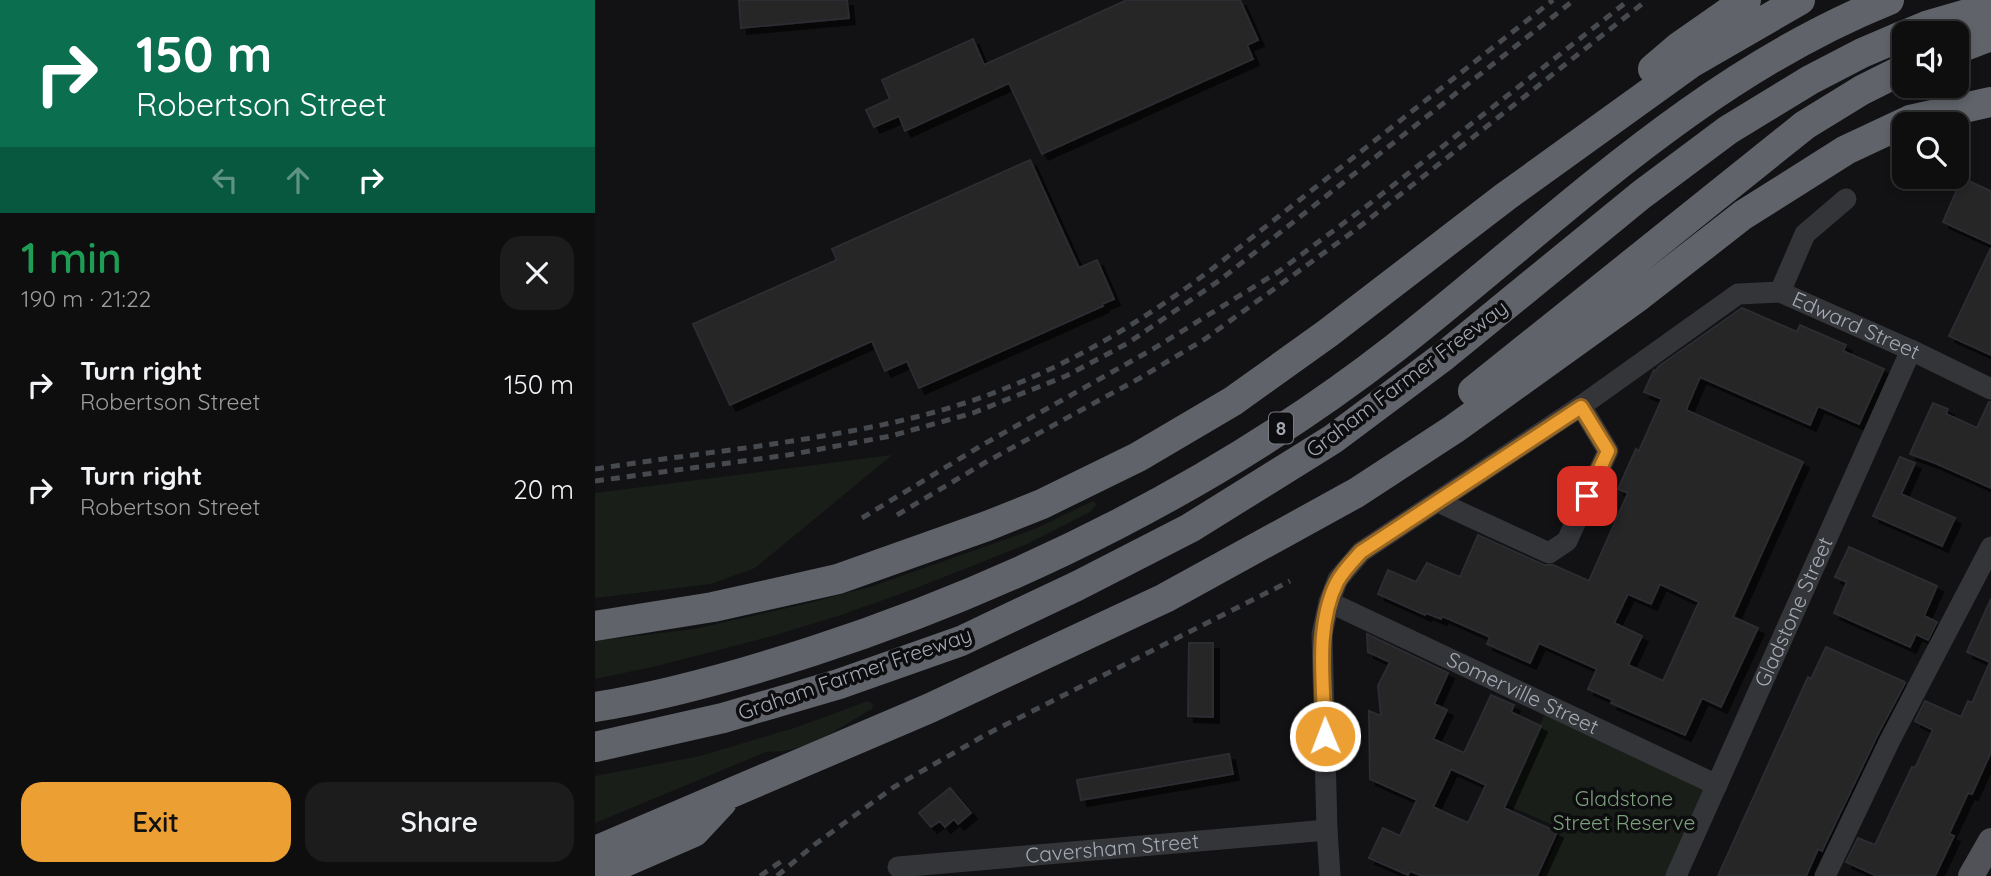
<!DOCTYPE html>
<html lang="en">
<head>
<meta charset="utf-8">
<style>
	:root { --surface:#0e0e0f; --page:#1c1c1d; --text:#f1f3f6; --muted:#9b9c9e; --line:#2e2e2f; --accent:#ec9f33 }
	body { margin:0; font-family:Quicksand,sans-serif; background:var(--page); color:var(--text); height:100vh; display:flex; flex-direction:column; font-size:26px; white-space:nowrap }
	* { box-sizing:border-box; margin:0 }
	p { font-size:23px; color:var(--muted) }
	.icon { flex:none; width:38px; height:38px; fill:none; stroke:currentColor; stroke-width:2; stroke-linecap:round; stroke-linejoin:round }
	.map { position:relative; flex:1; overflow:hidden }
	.sheet { display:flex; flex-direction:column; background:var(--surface); width:595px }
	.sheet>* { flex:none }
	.banner { background:#0b6e4f; color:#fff; overflow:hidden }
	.buttons { position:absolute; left:1297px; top:21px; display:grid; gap:14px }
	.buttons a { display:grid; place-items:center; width:77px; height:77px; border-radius:14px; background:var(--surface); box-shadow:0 4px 10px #0003,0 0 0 2px var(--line); font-size:35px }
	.pin { position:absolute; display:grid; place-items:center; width:60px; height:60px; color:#fff; margin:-30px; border-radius:14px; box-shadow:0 4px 10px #0006 }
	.me { position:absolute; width:77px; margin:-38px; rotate:359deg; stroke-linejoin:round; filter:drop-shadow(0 0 5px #0008) }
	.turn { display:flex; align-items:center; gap:24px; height:147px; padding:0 21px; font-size:32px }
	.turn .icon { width:91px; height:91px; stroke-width:2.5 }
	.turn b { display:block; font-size:49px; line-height:60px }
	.lanes { display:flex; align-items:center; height:66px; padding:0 21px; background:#0003; justify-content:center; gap:35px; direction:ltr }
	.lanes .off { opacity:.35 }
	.round { display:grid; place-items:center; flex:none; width:74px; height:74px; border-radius:21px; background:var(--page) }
	.overview { display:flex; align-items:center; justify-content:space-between; height:119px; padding:0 21px }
	h1 { font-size:42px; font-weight:600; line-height:52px; color:#1e9e55 }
	.action { display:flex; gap:14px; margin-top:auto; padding:14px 21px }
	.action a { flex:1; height:80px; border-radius:21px; background:var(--accent); color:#111; font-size:28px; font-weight:600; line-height:80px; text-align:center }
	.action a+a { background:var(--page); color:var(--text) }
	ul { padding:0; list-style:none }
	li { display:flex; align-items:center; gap:21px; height:105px; padding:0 21px }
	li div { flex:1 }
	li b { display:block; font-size:26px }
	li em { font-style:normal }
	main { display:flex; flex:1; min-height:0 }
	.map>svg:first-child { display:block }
</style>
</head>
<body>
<main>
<section class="sheet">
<div class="banner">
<div class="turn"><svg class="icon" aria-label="right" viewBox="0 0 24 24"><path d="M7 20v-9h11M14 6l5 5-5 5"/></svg><div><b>150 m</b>Robertson Street</div></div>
<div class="lanes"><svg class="icon off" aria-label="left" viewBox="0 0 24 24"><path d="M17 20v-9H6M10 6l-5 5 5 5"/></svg><svg class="icon off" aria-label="ahead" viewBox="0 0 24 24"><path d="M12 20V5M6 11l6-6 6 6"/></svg><svg class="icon" aria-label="right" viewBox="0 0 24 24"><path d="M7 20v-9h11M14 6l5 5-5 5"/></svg></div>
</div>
<div class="overview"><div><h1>1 min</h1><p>190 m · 21:22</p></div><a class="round"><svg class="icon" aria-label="close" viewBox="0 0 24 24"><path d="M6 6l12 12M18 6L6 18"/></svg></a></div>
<ul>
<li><svg class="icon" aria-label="right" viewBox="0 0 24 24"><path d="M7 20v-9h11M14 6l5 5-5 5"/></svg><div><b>Turn right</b><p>Robertson Street</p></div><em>150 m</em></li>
<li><svg class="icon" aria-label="right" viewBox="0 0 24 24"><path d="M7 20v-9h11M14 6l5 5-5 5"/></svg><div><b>Turn right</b><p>Robertson Street</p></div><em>20 m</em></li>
</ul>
<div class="action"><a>Exit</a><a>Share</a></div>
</section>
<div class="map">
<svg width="1396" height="876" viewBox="0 0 1396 876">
	<defs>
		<filter id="shadow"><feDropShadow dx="6" dy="6" stdDeviation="0" flood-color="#0009"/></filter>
	</defs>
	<rect width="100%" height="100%" fill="#121214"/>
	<path fill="#191e19" d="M 297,455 L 160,568 L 116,584 L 0,598 L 0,493 Z
		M 498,501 L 502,504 L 495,512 L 430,545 L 311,592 L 243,616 L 174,637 L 62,666 L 0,679 L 0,641 L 99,629 L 214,603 L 278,586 L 440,529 Z
		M 273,701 L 278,704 L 277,709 C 250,724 223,744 193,750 C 186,752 178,751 171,752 L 0,823 L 0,776 L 105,756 L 202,727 Z
		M 953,706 L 1122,785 L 1081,876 L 947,876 L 967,829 L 912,805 Z"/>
	<path fill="#252528" stroke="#2c2d30" stroke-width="2" fill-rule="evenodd" filter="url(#shadow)" d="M 144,0 L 252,0 L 254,18 L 146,28 Z
		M 532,0 L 645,0 L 663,40 L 652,45 L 658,59 L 447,154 L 414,83 L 310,131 L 304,116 L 279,127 L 271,110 L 295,99 L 287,80 L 378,39 L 389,65 Z
		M 435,160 L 484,268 L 502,260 L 519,299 L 507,304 L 508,306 L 324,388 L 312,361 L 290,371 L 277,341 L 135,405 L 98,324 L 242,260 L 237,249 Z
		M 1367,178 L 1396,191 L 1396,244 L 1348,222 Z
		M 1396,248 L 1396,355 L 1354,336 Z
		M 1147,308 L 1202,332 L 1205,325 L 1251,345 L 1248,351 L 1289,369 L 1264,424 L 1223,406 L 1215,425 L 1105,377 L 1091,410 L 1208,462 L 1138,617 L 1163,628 L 1126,707 L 1107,698 L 1090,735 L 1016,703 L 1018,700 L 993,689 L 1002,669 L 944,643 L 935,663 L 892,644 L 895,637 L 847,616 L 846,619 L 831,613 L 830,615 L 783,594 L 793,570 L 821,582 L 832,563 L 865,577 L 883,535 L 949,565 L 958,565 L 994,581 L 1033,493 L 1023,489 L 1041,449 L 1044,451 L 1067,399 L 1049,392 L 1059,370 L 1061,371 L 1063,367 ZM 1065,584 L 1104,602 L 1068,681 L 1033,665 L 1047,636 L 1019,623 L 1033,594 L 1056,604 Z
		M 1394,402 L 1396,402 L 1396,488 L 1340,463 L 1315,454 L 1338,403 L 1353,409 L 1351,414 L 1382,428 Z
		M 1305,457 L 1320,463 L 1306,494 L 1360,518 L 1347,546 L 1278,516 Z
		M 1254,547 L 1342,586 L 1329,616 L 1342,622 L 1333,640 L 1321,634 L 1315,647 L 1239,613 L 1252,582 L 1240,577 Z
		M 1396,599 L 1396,752 L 1377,794 L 1373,793 L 1354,834 L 1359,836 L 1340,876 L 1282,876 L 1251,862 L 1263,838 L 1280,845 L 1317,767 L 1320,768 L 1338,730 L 1320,721 L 1330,701 L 1366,717 L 1373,701 L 1377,703 L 1395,662 L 1372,652 Z
		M 772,634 L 853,673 L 839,704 L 852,710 L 838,739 L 869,753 L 896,695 L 919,705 L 916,712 L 946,726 L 909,808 L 962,832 L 942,876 L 827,876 L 815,871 L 813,875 L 774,858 L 788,828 L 805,836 L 822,800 L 775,779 L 774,711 L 786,716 L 783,686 L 795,662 L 773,652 ZM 856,769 L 891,785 L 873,823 L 838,807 Z
		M 594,643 L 618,643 L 618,717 L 593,716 Z
		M 1231,647 L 1310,682 L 1309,685 L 1283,734 L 1227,851 L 1223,849 L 1211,876 L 1123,876 L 1213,677 L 1216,679 Z
		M 634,754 L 638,774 L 486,800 L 482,780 Z
		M 355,788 L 376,813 L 363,824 L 359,819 L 350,827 L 345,821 L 336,827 L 324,813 Z"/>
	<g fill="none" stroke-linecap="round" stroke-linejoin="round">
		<g stroke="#333539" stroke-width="21">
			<path d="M 1185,292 L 1210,234 L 1251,199"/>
			<path d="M 843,502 L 954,553 L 972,541 L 1013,451 L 986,406"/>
			<path id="s1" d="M 734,602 L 1122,785"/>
			<path id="s2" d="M 303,867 L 732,830"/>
			<path id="s3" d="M 735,876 L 732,830 L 727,634 L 734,602 L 743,579 L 766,552 L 986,406 L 1143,294 L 1185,292 L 1316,350 L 1396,389"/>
			<path id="s4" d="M 1081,876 L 1316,350"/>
			<path d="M 1230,876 L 1295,740 L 1396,547"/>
		</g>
		<path stroke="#505258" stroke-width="26" d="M 1376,876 L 1396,841"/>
		<path stroke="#60636a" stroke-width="30" d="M 1314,33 L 1331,26 L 1396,7
			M 1362,49 L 1396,36
			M 1058,69 L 1085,46 L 1151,0
			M 878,391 L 1210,125 L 1267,90 L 1309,69
			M 0,626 L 118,607 L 243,579 L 392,526 L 447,504 L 543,457 L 638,401 L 733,333 L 910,197 L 1096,63 L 1205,0
			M 0,707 C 74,695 147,674 218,651 C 424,584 628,482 800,348 C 958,224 1104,76 1294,0
			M 0,747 L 128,718 L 244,684 L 366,641 L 482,586 L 595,528 L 738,439 L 849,356 L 1046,195 L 1133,130 L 1215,80 L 1267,53 L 1309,35
			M 0,851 L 335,708 L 570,598 L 761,493 L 859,429 L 1044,296 L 1148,215 L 1251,150 L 1315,120 L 1396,102
			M 0,875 L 99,832 L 127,802"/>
		<path stroke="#46494e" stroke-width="5" stroke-dasharray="9 7" stroke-linecap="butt" d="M 0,469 C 53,461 105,454 158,447 C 244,434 330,421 411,388 C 486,359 553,317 617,269 L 958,0
			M 0,481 L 193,455 L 296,436 L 378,413 L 471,376 L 533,343 L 625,280 L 979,0
			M 302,515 L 391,462 L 545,378 L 610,339 L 759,231 L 1052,0
			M 267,518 L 389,444 L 558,349 L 683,272 L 773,205 L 1034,0
			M 165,876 L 191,858
			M 182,876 L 219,845 L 299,787 L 392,734 L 695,581"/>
	</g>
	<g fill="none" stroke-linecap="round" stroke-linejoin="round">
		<g stroke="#996721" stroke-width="18">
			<path id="route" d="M 730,736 C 729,686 719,628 742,582 C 748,571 758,561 766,552 L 986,407 L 1013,451 L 992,496"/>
		</g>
		<use href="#route" stroke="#ec9f33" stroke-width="12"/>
	</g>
	<g text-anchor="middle" stroke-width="7" stroke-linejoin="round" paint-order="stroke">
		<rect fill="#0d0d0f" stroke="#777b82" stroke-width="2" x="674" y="412.5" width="24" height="31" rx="5"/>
		<g font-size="19" font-weight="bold" fill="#a4aab4">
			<text x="686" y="435">8</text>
		</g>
		<g font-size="21" fill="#a4aab4" stroke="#0d0d0f">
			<text dy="7" stroke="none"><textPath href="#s3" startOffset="917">Edward Street</textPath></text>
			<text transform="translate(812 379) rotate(-37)" y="7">Graham Farmer Freeway</text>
			<text dy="7" stroke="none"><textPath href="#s4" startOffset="289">Gladstone Street</textPath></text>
			<text transform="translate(260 674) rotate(-19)" y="7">Graham Farmer Freeway</text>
			<text dy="7" stroke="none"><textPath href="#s1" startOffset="214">Somerville Street</textPath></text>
			<text dy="7" stroke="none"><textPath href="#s2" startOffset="215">Caversham Street</textPath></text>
		</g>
		<g font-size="21" fill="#7c9f7c" stroke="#0d0d0f">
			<text x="1029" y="806">Gladstone<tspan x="1029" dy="24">Street Reserve</tspan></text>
		</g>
	</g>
</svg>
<div class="buttons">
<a><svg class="icon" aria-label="sound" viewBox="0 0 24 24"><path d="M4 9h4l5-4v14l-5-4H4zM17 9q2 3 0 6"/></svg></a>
<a><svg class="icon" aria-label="search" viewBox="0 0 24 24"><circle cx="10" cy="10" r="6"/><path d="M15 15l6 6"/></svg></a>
</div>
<div class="pin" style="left:992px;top:496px;background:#d93025"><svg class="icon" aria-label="arrive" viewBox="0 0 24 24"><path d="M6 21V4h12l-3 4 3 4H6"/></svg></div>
<svg class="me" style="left:730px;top:736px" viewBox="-20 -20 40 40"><circle r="17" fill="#ec9f33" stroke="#fff" stroke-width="3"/><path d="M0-11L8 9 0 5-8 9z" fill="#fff"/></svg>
</div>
</main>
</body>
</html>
